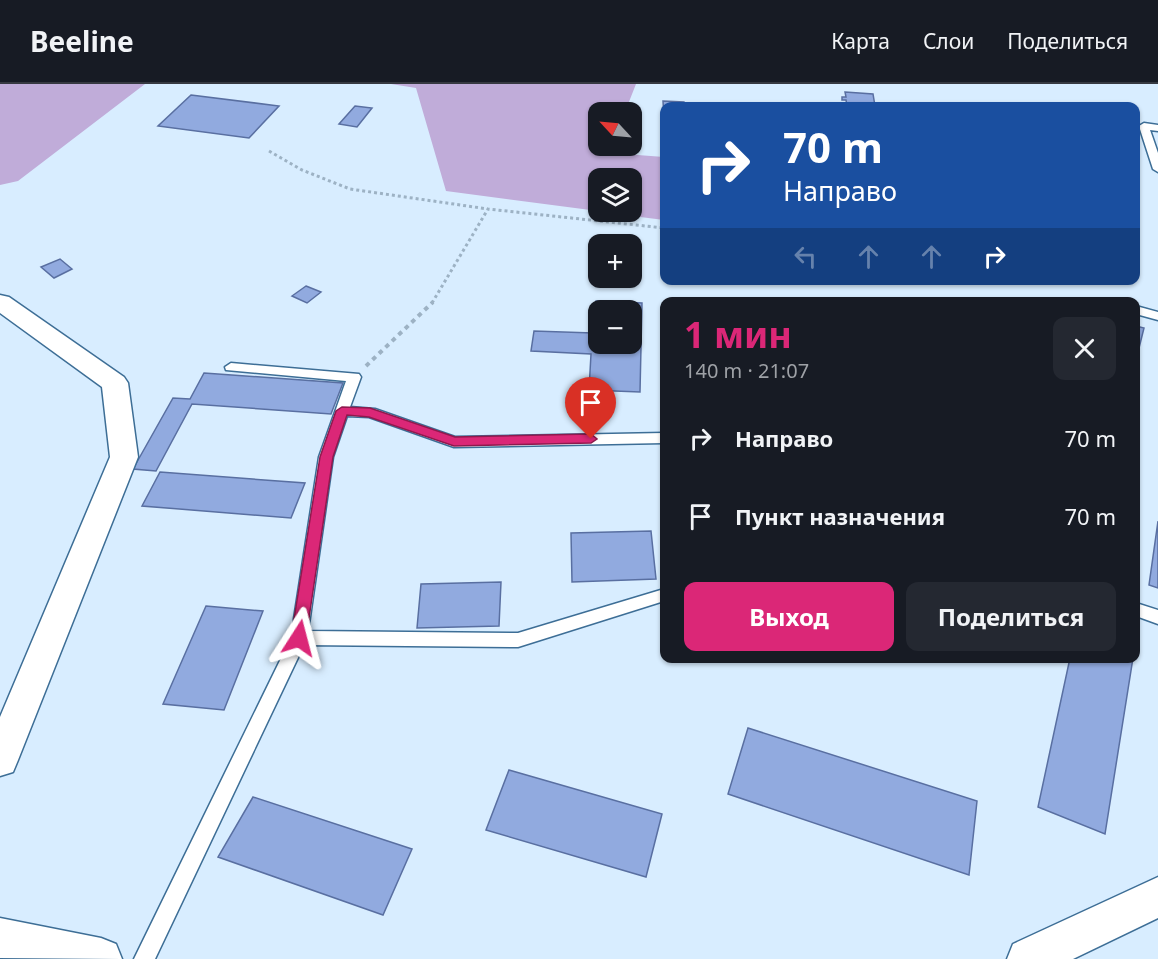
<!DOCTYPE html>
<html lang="ru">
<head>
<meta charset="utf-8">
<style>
	:root { --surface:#171b24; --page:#242831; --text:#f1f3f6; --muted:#9ea1a6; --line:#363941; --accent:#db2777 }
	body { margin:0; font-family:"Noto Sans",sans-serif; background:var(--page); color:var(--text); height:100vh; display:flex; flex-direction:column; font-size:22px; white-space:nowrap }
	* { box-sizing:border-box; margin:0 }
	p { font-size:20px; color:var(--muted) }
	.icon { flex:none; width:33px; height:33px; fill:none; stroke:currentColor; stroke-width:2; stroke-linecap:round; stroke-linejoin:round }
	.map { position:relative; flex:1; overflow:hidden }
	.details { position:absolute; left:660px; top:213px; width:480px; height:366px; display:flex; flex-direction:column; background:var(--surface); border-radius:12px; box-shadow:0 2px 4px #0004 }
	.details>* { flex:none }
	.guide { position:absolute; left:660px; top:18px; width:480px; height:183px; border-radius:12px; box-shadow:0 2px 4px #0004; background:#1a4fa0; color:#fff; overflow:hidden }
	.needle { width:39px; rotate:296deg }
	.buttons { position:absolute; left:588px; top:18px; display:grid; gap:12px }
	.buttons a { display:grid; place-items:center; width:54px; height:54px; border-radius:12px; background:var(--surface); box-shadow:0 2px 4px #0004; font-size:30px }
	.pin { position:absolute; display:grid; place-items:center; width:51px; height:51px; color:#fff; margin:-62px -26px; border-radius:50% 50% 50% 0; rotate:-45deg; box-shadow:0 0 6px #0007 }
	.pin .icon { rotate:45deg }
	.me { position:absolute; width:66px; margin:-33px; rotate:9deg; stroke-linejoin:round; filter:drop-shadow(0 0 4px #0008) }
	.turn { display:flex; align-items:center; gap:21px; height:126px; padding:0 24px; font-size:27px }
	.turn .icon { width:78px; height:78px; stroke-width:2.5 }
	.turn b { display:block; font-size:42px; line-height:51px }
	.lanes { display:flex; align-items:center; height:57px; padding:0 24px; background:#0003; justify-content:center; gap:30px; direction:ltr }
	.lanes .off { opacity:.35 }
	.round { display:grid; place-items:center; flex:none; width:63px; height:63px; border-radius:12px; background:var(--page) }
	.headline { display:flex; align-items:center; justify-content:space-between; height:102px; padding:0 24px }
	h1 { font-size:36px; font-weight:700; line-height:45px; color:var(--accent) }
	.primary-button { display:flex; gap:12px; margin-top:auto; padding:12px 24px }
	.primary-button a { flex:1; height:69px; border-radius:12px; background:var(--accent); color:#fff; font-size:24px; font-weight:700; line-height:69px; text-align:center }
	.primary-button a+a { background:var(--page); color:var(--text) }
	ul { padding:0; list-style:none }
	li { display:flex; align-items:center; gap:18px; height:78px; padding:0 24px }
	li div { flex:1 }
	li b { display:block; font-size:22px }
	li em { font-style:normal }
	header { display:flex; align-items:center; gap:36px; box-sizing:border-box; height:84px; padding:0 30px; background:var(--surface); border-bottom:2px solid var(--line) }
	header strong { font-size:28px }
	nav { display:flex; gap:33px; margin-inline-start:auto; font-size:21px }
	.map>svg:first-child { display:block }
</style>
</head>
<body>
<header>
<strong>Beeline</strong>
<nav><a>Карта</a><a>Слои</a><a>Поделиться</a></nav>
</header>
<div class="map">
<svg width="1158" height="875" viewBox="0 0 1158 875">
	<rect width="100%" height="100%" fill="#d8edff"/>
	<path fill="#c0acd9" d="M 0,0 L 145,0 L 18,97 L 0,101 Z
		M 391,0 L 636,0 L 625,28 L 598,28 L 598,62 L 613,62 L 611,69 L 664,73 L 664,136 L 601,128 L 632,128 L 632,94 L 598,94 L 598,127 L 446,107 L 416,4 Z"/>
	<path fill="#91aadf" stroke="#596fa1" stroke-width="1.5" fill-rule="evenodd" d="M 845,8 L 873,10 L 875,22 L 847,22 L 846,16 L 842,16 L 842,13 L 846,13 Z
		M 191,11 L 279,22 L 249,54 L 158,42 Z
		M 663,17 L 684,18 L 685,22 L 664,22 L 664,34 Z
		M 355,22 L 372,24 L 357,43 L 339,40 Z
		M 60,175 L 72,185 L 54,194 L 41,183 Z
		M 306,202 L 321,208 L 307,219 L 292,212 Z
		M 596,217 L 642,219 L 640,308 L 589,306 L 591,270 L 531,267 L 534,247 L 593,249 ZM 598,226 L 632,226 L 632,260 L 598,260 Z
		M 1136,242 L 1144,244 L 1136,276 Z
		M 204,289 L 343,299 L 331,330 L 192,320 L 156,387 L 133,385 L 173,314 L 190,315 Z
		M 160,388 L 305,399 L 291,434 L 142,422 Z
		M 1158,437 L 1158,504 L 1149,501 Z
		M 651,447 L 656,495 L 572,498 L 571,449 Z
		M 501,498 L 499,542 L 417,544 L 421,500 Z
		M 206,522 L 263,527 L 224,626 L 163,620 Z
		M 1070,574 L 1133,574 L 1105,750 L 1038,723 Z
		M 748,644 L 977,717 L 969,791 L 728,710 Z
		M 509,686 L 662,730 L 646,793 L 486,746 Z
		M 253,713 L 412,765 L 383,831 L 218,773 Z"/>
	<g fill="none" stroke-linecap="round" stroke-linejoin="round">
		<g stroke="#3d6e96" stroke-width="3">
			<path id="service" d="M 1144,39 L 1158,41 L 1158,47 L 1150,46 L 1158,69 L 1158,88 L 1153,85 L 1139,42 Z
				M 1136,222 L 1158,228 L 1158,236 L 1136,230 Z
				M 231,279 L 359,290 L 361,293 L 350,323 L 375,325 L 455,353 L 664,349 L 664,359 L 454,363 L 369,333 L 347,332 L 333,373 L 308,547 L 518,549 L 664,505 L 664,517 L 518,563 L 304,561 L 155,875 L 134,875 L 291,554 L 319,373 L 346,297 L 226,286 L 225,283 Z
				M 1136,519 L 1158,526 L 1158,540 L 1136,532 Z"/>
		</g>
		<g stroke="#3d6e96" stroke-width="3">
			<path id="minor" d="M 0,211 L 9,213 L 124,293 L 128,299 L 138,373 L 18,676 L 13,688 L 0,692 L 0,633 L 110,373 L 102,303 L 0,229 Z
				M 1158,793 L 1158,834 L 1073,875 L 1007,875 L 1013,860 Z
				M 0,834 L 101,854 L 116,860 L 122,875 L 0,874 Z"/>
		</g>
		<path stroke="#9db2c4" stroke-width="3" stroke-dasharray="3 3" stroke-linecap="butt" d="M 269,67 L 302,86 L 350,105 L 488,125
			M 432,219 L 488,125 L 664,144"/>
		<path stroke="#9db2c4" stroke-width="4" stroke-dasharray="4.5 4.5" stroke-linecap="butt" d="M 366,282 L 433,218"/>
		<use href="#service" fill="#fff" fill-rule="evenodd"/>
		<use href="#minor" fill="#fff" fill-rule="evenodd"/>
	</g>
	<path fill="#db2777" stroke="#8e194d" stroke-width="1.5" d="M 342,323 L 370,324 L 455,353 L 591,350 L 597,355 L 591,359 L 454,362 L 369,333 L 347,331 L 333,373 L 306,554 L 304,558 L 299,560 L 293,558 L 291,554 L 320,373 L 336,327 Z"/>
</svg>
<div class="buttons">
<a><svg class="needle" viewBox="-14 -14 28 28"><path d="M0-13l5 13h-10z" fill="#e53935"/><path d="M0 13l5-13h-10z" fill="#9ea1a6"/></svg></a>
<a><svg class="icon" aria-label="layers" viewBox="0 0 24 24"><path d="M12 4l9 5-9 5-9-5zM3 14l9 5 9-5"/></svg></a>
<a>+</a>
<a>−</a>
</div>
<div class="pin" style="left:591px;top:355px;background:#d93025"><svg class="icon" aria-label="arrive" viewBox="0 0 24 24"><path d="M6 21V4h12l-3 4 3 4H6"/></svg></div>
<svg class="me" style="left:299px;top:554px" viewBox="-20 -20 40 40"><path d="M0-17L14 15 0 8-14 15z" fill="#db2777" stroke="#fff" stroke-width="4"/></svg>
<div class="guide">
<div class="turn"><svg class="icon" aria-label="right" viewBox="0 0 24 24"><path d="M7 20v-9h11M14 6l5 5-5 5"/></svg><div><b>70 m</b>Направо</div></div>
<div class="lanes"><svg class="icon off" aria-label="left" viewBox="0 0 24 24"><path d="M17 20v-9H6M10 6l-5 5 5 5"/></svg><svg class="icon off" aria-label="ahead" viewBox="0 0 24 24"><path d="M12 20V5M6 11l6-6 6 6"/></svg><svg class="icon off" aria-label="ahead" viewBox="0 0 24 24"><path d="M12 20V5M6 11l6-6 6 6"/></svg><svg class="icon" aria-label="right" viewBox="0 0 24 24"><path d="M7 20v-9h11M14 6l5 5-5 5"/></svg></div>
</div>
<section class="details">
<div class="headline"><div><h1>1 мин</h1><p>140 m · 21:07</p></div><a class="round"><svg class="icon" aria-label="close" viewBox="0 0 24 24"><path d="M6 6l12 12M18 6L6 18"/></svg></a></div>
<ul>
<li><svg class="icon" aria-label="right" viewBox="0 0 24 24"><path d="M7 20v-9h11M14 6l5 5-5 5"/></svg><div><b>Направо</b></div><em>70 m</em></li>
<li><svg class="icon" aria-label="arrive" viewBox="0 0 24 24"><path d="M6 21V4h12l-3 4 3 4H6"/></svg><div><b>Пункт назначения</b></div><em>70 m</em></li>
</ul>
<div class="primary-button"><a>Выход</a><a>Поделиться</a></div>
</section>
</div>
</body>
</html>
